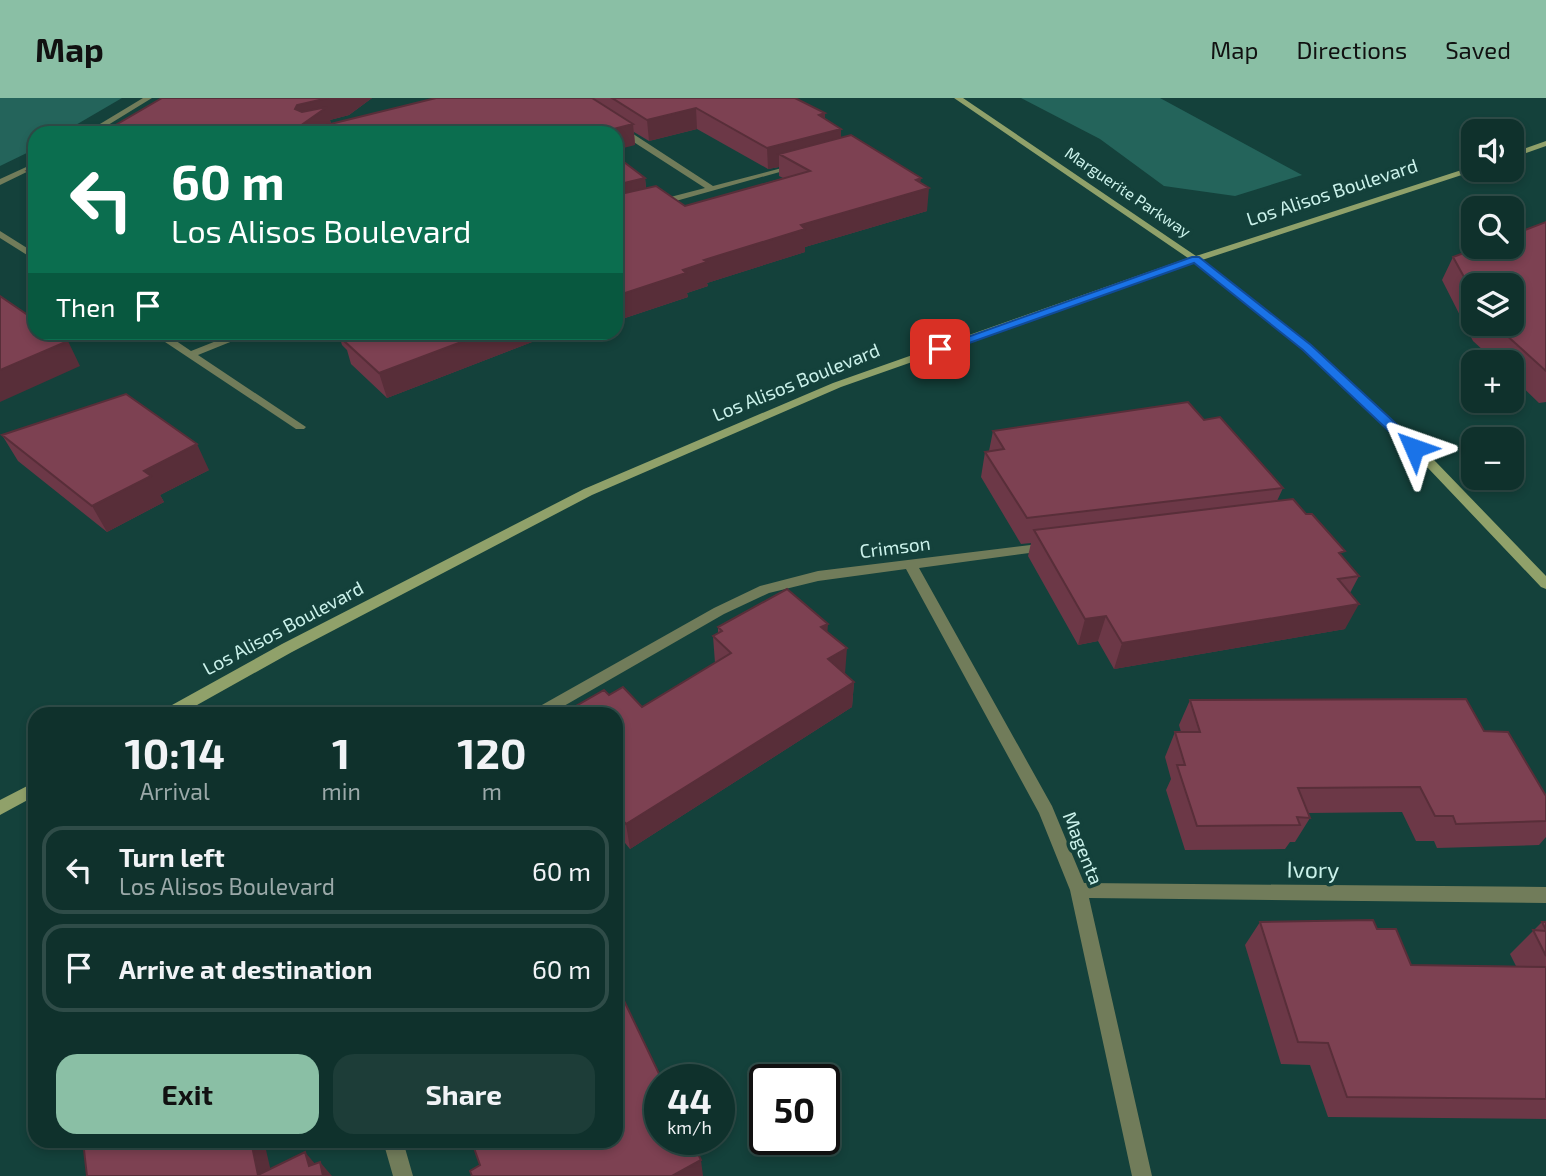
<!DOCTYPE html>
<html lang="en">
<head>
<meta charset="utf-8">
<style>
	:root { --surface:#0f312c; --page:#1d3d38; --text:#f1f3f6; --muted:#9ba9a9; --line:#2f4c48; --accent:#8abfa5 }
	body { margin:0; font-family:"Exo 2",sans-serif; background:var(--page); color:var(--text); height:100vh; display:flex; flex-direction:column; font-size:26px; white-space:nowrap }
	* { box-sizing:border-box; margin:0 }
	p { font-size:23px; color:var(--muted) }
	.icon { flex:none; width:38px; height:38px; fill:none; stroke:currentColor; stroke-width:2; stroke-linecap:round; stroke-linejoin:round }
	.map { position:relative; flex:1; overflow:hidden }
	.sheet { position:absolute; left:28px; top:609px; width:595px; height:441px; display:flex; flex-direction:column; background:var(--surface); border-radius:21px; box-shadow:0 4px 10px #0003,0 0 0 2px var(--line) }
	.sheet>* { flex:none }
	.guide { position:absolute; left:28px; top:28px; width:595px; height:214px; border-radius:21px; box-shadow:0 4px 10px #0003,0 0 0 2px var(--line); background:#0b6e4f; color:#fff; overflow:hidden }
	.buttons { position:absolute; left:1461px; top:21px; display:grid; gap:14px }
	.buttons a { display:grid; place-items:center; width:63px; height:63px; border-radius:14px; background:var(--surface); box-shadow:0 4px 10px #0003,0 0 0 2px var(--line); font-size:35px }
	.speed { position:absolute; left:644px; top:966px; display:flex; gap:14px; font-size:35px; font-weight:700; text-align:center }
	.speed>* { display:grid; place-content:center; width:91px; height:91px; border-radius:50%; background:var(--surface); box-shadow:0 4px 10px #0003,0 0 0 2px var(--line); line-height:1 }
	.speed small { font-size:18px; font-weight:400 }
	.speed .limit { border:4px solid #111; border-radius:10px; background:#fff; color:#111 }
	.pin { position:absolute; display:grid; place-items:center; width:60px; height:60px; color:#fff; margin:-30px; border-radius:14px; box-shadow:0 4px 10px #0006 }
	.me { position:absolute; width:77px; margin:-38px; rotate:313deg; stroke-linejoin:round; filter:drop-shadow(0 0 5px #0008) }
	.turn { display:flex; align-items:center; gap:24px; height:147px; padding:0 28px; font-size:32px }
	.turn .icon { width:91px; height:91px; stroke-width:2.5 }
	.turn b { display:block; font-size:49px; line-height:60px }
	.then { display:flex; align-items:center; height:66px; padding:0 28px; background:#0003; gap:14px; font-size:26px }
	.eta { display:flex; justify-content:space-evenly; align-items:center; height:119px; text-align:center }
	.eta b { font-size:42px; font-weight:700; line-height:49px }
	.cta { display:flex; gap:14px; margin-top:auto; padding:14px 28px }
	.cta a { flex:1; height:80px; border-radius:21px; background:var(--accent); color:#111; font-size:28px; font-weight:700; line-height:80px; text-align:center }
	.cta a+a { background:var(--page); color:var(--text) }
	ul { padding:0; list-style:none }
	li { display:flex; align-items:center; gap:21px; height:88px; margin:0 14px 10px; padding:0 14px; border:4px solid var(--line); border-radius:21px }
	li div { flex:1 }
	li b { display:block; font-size:26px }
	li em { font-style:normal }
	header { display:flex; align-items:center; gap:42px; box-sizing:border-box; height:98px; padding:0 35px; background:var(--accent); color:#111 }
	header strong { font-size:33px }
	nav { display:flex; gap:38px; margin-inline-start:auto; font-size:24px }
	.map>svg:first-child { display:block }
</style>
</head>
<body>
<header>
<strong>Map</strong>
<nav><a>Map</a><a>Directions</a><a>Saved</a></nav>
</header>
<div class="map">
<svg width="1546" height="1078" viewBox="0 0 1546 1078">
	<rect width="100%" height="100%" fill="#14413b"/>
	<path fill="#24645b" d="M 0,0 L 122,0 L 62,35 L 35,35 L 35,51 L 0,68 Z
		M 1021,0 L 1160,0 L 1302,77 L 1235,98 L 1164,88 L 1100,41 Z"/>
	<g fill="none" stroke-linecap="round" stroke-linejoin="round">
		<path fill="#717c5a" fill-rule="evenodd" d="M 143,0 L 152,0 L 95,35 L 85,35 Z
			M 615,28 L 621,28 L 713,88 L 797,66 L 801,68 L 658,108 L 654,105 L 655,103 L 705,90 L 615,32 Z
			M 35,65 L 35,70 L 0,87 L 0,81 Z
			M 0,133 L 35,155 L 35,162 L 0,140 Z
			M 150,234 L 163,234 L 191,253 L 239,234 L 255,234 L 198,257 L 306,329 L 304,331 L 296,331 Z
			M 1047,445 L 1053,449 L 1052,452 L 919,470 L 1052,708 L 1084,785 L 1546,789 L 1546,805 L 1089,800 L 1152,1078 L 1132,1078 L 1070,792 L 1039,715 L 906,471 L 818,483 L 769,495 L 724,516 L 550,616 L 531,616 L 533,612 L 714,510 L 760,488 L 818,473 Z
			M 383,1043 L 403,1043 L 413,1078 L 393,1078 Z"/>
		<path fill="#90a16a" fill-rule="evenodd" d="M 954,0 L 963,0 L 1196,158 L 1474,68 L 1474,72 L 1477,72 L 1202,162 L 1311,248 L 1436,364 L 1546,478 L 1546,491 L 1541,489 L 1428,370 L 1303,252 L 1194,165 L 841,289 L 592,397 L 292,554 L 181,616 L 161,616 L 163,612 L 282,546 L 584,391 L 833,285 L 1188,160 Z
			M 1546,43 L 1546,48 L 1512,60 L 1512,55 Z
			M 35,684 L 35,698 L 0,717 L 0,702 Z"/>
	</g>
	<path fill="#6c3847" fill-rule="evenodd" d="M 162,0 L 372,0 L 349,17 L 330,22 L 331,26 L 436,0 L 795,0 L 825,15 L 825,21 L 841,31 L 841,40 L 920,84 L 927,113 L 805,149 L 805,154 L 707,185 L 708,188 L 687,195 L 688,199 L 616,223 L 616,58 L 645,80 L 646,90 L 685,108 L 783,80 L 779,78 L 779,69 L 768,71 L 697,31 L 649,43 L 634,34 L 635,47 L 102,35 Z
		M 35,70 L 35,88 L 27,73 Z
		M 1546,124 L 1546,304 L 1539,305 L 1512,279 L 1512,264 L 1496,264 L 1473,243 L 1442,182 L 1453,159 ZM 1474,187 L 1512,226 L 1474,226 Z
		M 338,234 L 558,234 L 387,300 L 351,266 L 347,252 L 342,247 Z
		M 1204,322 L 1283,390 L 1277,403 L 1342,459 L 1359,478 L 1350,495 L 1345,531 L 1114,571 L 1098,543 L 1078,547 L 1028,458 L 1031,445 L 1021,446 L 981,379 L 985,354 L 989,353 L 993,333 Z
		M 2,337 L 209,372 L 160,397 L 164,404 L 107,434 L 18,363 Z
		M 718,529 L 827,534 L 845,576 L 854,584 L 852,609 L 630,751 L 616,734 L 616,616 L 609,597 L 642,609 L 715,565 L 713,538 L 718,535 Z
		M 1190,602 L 1484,633 L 1546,698 L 1546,739 L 1539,747 L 1437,750 L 1434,743 L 1416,743 L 1402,714 L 1308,715 L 1310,720 L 1295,744 L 1290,744 L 1285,751 L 1185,752 L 1166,692 L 1171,681 L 1165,659 L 1175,634 L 1181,634 L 1179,627 Z
		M 1260,824 L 1377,831 L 1411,867 L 1516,868 L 1510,856 L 1542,824 L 1546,824 L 1546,1021 L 1328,1019 L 1310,967 L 1281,966 L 1245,847 Z"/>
	<path fill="#582e39" d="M 328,0 L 372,0 L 349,17 L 330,22 L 332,30 L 325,35 L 290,35 L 295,11 L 297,7 Z
		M 696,10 L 697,31 L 649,43 L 647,22 Z
		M 825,15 L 825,35 L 841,31 L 841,53 L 779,56 L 779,69 L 768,71 L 767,50 L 819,17 Z
		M 633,26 L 635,47 L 616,52 L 616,35 L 598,35 Z
		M 645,80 L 647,102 L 616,110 L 616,87 Z
		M 921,80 L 919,93 L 929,90 L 927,113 L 805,149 L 805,154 L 707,185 L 708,188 L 687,195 L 688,199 L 616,223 L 616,198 L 683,172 L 704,162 L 801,127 Z
		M 488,234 L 558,234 L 387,300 L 379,275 Z
		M 68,243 L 80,268 L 0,304 L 0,272 Z
		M 197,346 L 209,372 L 160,397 L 164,404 L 107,434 L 92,408 L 144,373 Z
		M 1359,506 L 1345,531 L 1114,571 L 1122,545 Z
		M 1106,518 L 1098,543 L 1078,547 L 1085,521 Z
		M 828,526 L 826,552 L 821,529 Z
		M 847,550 L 845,576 L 828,561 Z
		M 854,584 L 852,609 L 630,751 L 626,726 Z
		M 251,1043 L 264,1043 L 272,1078 L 258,1077 Z
		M 305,1054 L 321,1073 L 309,1068 Z
		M 701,1062 L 703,1078 L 672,1078 Z
		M 320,1064 L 332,1078 L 323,1078 Z"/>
	<path fill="#7d4152" stroke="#582e39" stroke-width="2" d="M 162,0 L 328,0 L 297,7 L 295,11 L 302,14 L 327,9 L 290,35 L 102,35 Z
		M 436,0 L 592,0 L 633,26 L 598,35 L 294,35 Z
		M 612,0 L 795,0 L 825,15 L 819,17 L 841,31 L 767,50 L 696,10 L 647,22 Z
		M 851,37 L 921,80 L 916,82 L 929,90 L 801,127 L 805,131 L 704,162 L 707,164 L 683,172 L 686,175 L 616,198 L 616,97 L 656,88 L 685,108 L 810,73 L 779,56 Z
		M 616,58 L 645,80 L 616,87 Z
		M 35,70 L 35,77 L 27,73 Z
		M 1546,124 L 1546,273 L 1494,226 L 1512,226 L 1512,187 L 1474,187 L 1474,197 L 1453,159 L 1480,149 L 1512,149 L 1512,137 Z
		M 0,198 L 35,222 L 35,234 L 55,234 L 68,243 L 0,272 Z
		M 347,234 L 488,234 L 379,275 L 343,242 L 351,239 Z
		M 126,296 L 197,346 L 144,373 L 151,378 L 92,408 L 2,337 Z
		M 1188,304 L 1204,322 L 1220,319 L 1283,390 L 1027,420 L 985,354 L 1004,351 L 993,333 Z
		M 1293,401 L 1306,416 L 1312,416 L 1345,453 L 1339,455 L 1359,478 L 1338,481 L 1359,506 L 1122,545 L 1106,518 L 1085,521 L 1034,432 Z
		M 787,491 L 828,526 L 821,529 L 847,550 L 828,561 L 854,584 L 626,726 L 616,715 L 616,616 L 562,616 L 604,592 L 609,597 L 623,589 L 642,609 L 731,555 L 713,538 L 722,533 L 718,529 Z
		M 1466,601 L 1484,633 L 1508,634 L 1546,698 L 1546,723 L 1456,726 L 1453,718 L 1435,718 L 1420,689 L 1298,690 L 1310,720 L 1297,719 L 1300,727 L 1197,728 L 1177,667 L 1185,667 L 1175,634 L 1200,634 L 1190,602 Z
		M 1373,822 L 1377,831 L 1396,831 L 1411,867 L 1546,869 L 1546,1001 L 1347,999 L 1328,945 L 1298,944 L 1260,824 Z
		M 1542,824 L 1546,824 L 1546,832 Z
		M 1533,832 L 1546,833 L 1546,858 Z
		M 616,886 L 662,982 L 660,982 L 660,1041 L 691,1041 L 701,1062 L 672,1078 L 472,1078 L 470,1073 L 480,1067 L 473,1047 L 480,1043 L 616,1043 Z
		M 83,1043 L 251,1043 L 258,1077 L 305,1054 L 309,1068 L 320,1064 L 323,1078 L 87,1078 Z"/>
	<path fill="#1a73e8" stroke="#114b97" stroke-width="2" d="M 1192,159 L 1199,159 L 1311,247 L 1419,347 L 1419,353 L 1410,353 L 1303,252 L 1194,165 L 944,254 L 934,251 Z"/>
	<g text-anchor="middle" stroke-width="7" stroke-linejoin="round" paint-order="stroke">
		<g font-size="16" fill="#cbf2eb" stroke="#14413b">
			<text transform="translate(1128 94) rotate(34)" y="6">Marguerite Parkway</text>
		</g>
		<g font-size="19" fill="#cbf2eb" stroke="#14413b">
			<text transform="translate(1332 94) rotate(-18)" y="7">Los Alisos Boulevard</text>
			<text transform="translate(796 284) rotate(-22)" y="7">Los Alisos Boulevard</text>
			<text transform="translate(895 449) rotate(-7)" y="7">Crimson</text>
			<text transform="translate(283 530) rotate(-28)" y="7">Los Alisos Boulevard</text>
			<text transform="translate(1083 750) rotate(68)" y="7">Magenta</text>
		</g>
		<g font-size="23" fill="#cbf2eb" stroke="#14413b">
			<text transform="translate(1313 772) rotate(1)" y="8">Ivory</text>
		</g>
	</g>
</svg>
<div class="buttons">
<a><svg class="icon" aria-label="sound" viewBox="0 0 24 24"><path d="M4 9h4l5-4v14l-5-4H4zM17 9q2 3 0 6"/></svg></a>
<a><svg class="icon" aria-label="search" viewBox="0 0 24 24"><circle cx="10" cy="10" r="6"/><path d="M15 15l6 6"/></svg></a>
<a><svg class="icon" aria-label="layers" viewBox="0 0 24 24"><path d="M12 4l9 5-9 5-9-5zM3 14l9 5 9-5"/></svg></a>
<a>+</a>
<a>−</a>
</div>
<div class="speed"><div>44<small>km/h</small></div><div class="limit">50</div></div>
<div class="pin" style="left:940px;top:251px;background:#d93025"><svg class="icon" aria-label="arrive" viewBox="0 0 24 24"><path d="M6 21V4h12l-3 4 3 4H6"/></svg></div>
<svg class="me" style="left:1414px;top:350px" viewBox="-20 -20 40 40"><path d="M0-17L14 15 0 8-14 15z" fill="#1a73e8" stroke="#fff" stroke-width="4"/></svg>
<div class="guide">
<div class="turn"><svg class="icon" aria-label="left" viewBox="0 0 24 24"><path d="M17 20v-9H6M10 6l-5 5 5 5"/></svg><div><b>60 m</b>Los Alisos Boulevard</div></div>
<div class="then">Then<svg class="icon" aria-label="arrive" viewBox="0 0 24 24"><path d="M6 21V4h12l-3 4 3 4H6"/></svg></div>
</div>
<section class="sheet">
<div class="eta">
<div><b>10:14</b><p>Arrival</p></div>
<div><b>1</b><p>min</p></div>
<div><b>120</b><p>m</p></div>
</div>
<ul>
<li><svg class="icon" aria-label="left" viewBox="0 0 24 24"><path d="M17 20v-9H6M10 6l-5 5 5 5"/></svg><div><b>Turn left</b><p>Los Alisos Boulevard</p></div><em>60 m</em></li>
<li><svg class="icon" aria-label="arrive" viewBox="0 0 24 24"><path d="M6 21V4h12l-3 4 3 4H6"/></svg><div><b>Arrive at destination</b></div><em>60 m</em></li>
</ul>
<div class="cta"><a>Exit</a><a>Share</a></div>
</section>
</div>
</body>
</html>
